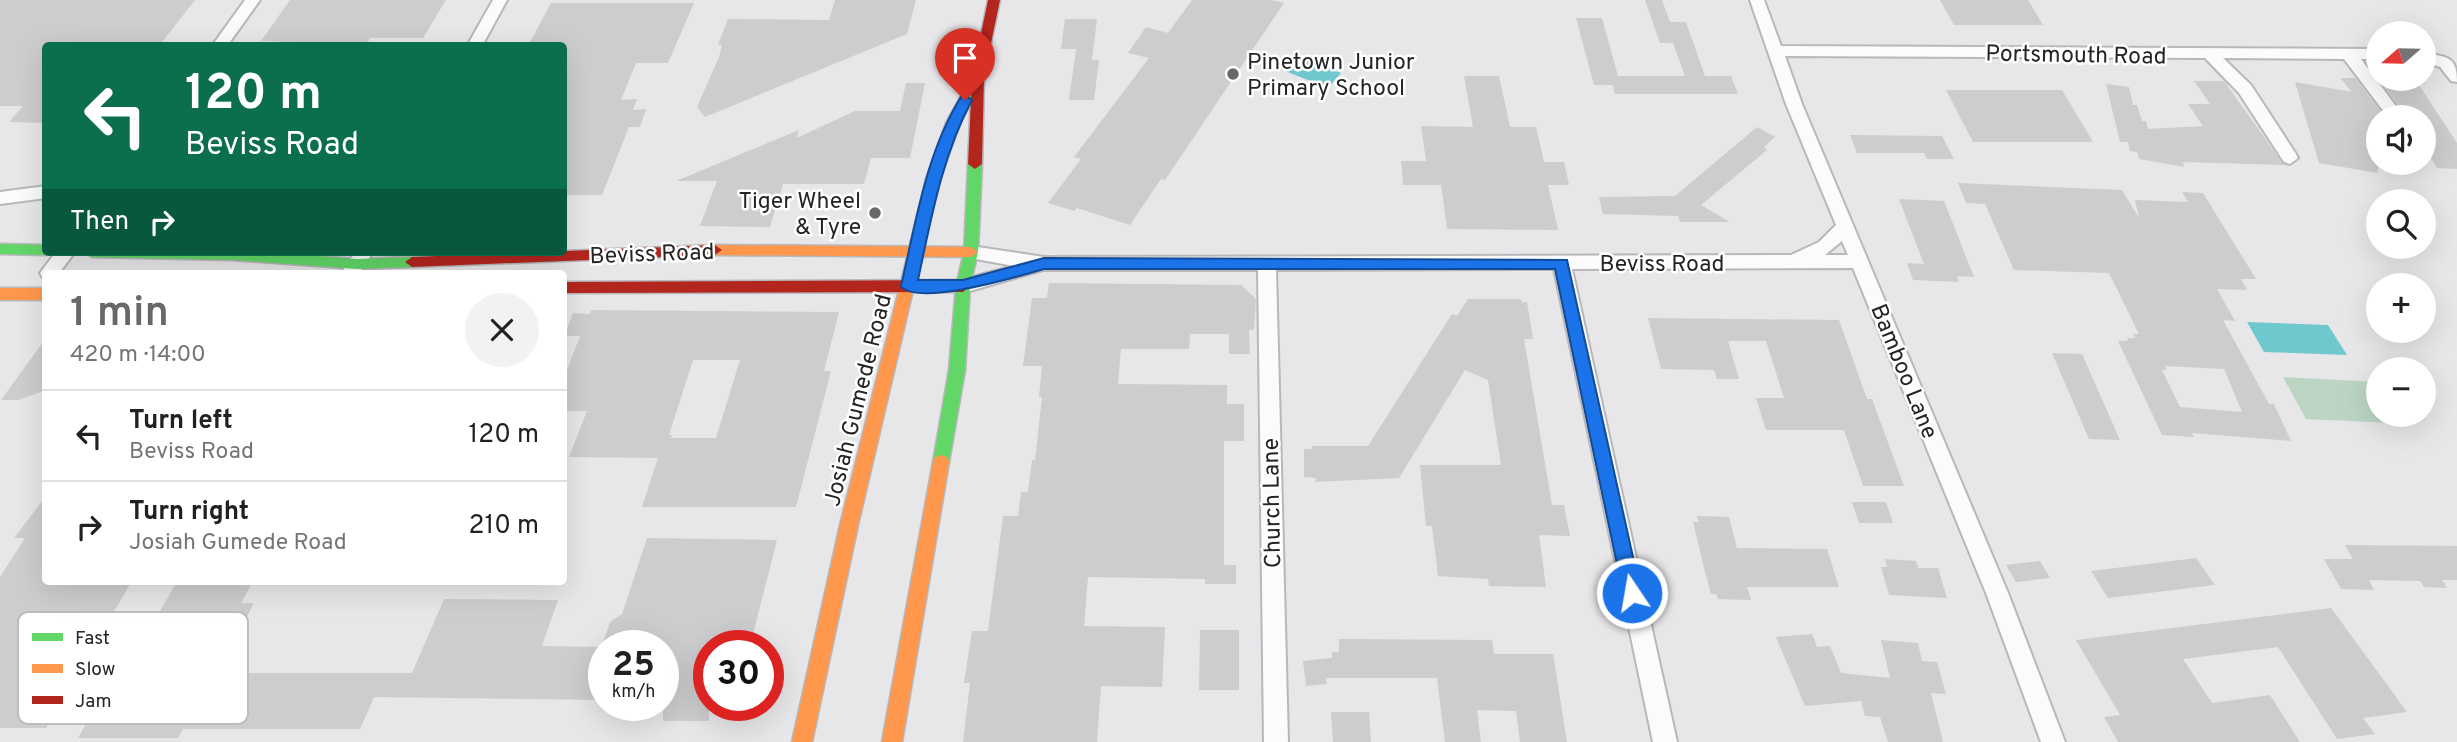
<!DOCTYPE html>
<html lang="en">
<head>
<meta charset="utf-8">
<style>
	:root { --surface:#fff; --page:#f2f2f2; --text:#202124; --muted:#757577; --line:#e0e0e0; --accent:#68676a }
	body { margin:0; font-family:Overpass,sans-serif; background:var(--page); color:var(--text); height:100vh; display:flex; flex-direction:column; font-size:26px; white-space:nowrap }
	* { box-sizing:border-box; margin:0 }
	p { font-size:23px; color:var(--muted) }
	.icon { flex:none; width:38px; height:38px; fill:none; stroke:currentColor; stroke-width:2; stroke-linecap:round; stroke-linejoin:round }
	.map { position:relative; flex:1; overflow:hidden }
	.drawer { position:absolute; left:42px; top:270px; width:525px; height:315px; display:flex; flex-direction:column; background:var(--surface); border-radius:7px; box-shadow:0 7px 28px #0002 }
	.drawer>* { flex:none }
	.guide { position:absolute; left:42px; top:42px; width:525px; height:214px; border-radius:7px; box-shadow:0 7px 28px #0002; background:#0b6e4f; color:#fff; overflow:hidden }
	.needle { width:46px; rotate:250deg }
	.tools { position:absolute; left:2366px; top:21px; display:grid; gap:14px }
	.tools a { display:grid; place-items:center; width:70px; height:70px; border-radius:50%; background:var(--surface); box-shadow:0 7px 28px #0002; font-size:35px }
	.speed { position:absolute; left:588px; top:630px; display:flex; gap:14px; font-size:35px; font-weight:700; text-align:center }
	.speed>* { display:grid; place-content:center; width:91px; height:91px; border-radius:50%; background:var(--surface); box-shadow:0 7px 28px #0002; line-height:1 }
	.speed small { font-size:18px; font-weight:400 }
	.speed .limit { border:10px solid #d22; background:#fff; color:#111 }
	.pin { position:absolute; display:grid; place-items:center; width:60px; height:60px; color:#fff; margin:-72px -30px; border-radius:50% 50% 50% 0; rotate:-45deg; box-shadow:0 0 7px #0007 }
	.pin .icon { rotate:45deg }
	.me { position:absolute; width:77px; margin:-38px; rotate:348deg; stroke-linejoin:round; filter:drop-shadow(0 0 5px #0008) }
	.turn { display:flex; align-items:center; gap:24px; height:147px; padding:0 28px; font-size:32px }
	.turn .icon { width:91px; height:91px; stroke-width:2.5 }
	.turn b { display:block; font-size:49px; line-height:60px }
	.then { display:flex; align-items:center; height:66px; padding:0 28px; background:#0003; gap:14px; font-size:26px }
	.round { display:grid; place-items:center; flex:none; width:74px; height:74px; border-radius:37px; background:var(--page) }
	.head { display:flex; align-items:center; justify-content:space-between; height:119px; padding:0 28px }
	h1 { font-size:42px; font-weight:600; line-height:52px; color:var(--accent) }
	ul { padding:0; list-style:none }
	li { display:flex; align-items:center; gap:21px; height:91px; padding:0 28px; border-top:2px solid var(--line) }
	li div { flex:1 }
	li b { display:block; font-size:26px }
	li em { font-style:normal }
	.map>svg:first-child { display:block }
</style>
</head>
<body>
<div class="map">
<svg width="2457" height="742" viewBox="0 0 2457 742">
	<rect width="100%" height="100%" fill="#e7e6e9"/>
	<path fill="#bcd5c3" d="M 2283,377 L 2378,382 L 2378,415 L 2408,415 L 2414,424 L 2306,419 Z"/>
	<path fill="#6fc8cd" d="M 1294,55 L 1341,73 L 1328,88 L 1280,69 Z
		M 2247,322 L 2328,325 L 2347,355 L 2264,352 Z"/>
	<path fill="#cdccce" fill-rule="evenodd" d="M 0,0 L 195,0 L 159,46 L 46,46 L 46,123 L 9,122 L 23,106 L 0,106 Z
		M 290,0 L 446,0 L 423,38 L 370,38 L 367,44 L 261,41 Z
		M 835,0 L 916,0 L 907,34 L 705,117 L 697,107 L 719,57 L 722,45 L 718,45 L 728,19 L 829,20 Z
		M 1192,0 L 1271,0 L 1284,3 L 1165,180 L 1161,179 L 1130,225 L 1077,208 L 1074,211 L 1048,203 L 1081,159 L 1074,157 L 1149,58 L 1128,53 L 1146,27 L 1168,33 Z
		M 1645,0 L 1662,0 L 1670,22 L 1686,22 L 1705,76 L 1731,76 L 1738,94 L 1615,94 L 1613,85 L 1594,85 L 1576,18 L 1602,18 L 1618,76 L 1685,76 L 1673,43 L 1660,43 Z
		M 1940,0 L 2028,0 L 2043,25 L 1954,25 Z
		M 551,3 L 694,3 L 668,63 L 636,63 L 621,100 L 637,99 L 633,110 L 646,109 L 640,127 L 629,127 L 602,195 L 564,195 L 564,46 L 528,46 Z
		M 1065,19 L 1097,19 L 1092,60 L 1099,60 L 1094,100 L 1069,100 L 1076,49 L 1061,49 Z
		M 1464,76 L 1499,76 L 1510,127 L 1536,127 L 1544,162 L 1564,162 L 1569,185 L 1548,185 L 1558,230 L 1447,229 L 1441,185 L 1403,185 L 1401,161 L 1426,161 L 1421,126 L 1473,127 Z
		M 2340,78 L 2355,78 L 2385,117 L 2378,117 L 2378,173 L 2319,163 L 2295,82 L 2352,92 Z
		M 2379,79 L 2417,82 L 2457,143 L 2457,169 L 2437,168 L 2424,147 L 2424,117 L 2407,117 Z
		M 2194,81 L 2224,81 L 2284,165 L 2182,162 L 2185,167 L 2139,159 L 2137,152 L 2130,151 L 2128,142 L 2120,142 L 2106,84 L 2129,87 L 2133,105 L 2137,105 L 2142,121 L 2146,121 L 2148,129 L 2203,126 L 2188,104 L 2210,104 Z
		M 906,83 L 925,83 L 910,158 L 871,158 L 864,184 L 783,184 L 770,227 L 700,226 L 717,181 L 676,181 L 799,130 L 797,138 L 855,111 L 900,111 Z
		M 1946,90 L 2062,90 L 2093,142 L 1973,142 Z
		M 1757,127 L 1775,137 L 1764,147 L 1767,150 L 1701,205 L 1730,222 L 1680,222 L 1678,216 L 1603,214 L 1599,197 L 1675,196 Z
		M 1850,135 L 1942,136 L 1954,159 L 1927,159 L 1924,153 L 1857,153 Z
		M 1958,183 L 2122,190 L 2139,218 L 2135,200 L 2188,202 L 2182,192 L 2203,193 L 2256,279 L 2241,279 L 2247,290 L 2217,289 L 2235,321 L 2223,320 L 2269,404 L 2274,404 L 2291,441 L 2192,433 L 2194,437 L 2162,435 L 2118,341 L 2128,341 L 2127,338 L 2136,338 L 2133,334 L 2139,334 L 2109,273 L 2014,270 L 1985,204 L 1966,203 ZM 2165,366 L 2224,369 L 2242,412 L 2180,407 L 2162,370 L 2167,370 Z
		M 1899,199 L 1944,201 L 1974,277 L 1957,276 L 1959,282 L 1913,280 L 1907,263 L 1924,264 Z
		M 1049,283 L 1241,285 L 1256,299 L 1254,330 L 1249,330 L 1250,354 L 1229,354 L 1229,334 L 1190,334 L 1189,349 L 1121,349 L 1118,384 L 1227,385 L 1227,404 L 1244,404 L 1244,441 L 1224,441 L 1224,565 L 1236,565 L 1236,584 L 1205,584 L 1205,579 L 1088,577 L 1084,626 L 1165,627 L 1162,687 L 1101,686 L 1097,742 L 963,742 L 970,683 L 964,683 L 972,631 L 988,631 L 1003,516 L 1018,516 L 1021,492 L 1028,492 L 1032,460 L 1035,460 L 1042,397 L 1039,397 L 1042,366 L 1023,366 L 1032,298 L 1047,298 Z
		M 1468,299 L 1521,299 L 1522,302 L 1527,302 L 1533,339 L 1524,339 L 1552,505 L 1564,505 L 1570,536 L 1539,535 L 1546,587 L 1489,586 L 1488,579 L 1438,576 L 1432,526 L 1426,526 L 1420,465 L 1501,465 L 1488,380 L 1465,370 L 1399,478 L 1315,482 L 1316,478 L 1304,477 L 1304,449 L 1312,449 L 1312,446 L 1368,446 L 1452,314 L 1457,316 Z
		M 591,310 L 839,312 L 824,371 L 831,371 L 796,507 L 642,507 L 658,458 L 569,457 L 587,411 L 564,411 L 564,378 L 580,336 L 564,336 L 573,313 L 590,314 ZM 693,360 L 740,360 L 716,438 L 671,438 L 672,435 L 669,435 Z
		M 1648,318 L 1839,320 L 1867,399 L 1872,399 L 1904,486 L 1863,486 L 1844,430 L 1766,430 L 1756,398 L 1784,398 L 1766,341 L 1728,341 L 1739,379 L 1717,379 L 1714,370 L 1661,369 Z
		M 46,338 L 46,390 L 19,400 L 1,400 Z
		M 2052,353 L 2082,354 L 2120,440 L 2089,439 Z
		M 46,496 L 46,581 L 132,581 L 46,728 L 0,728 L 0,577 L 25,538 L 14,538 Z
		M 1852,502 L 1886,502 L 1893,523 L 1859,523 Z
		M 1697,516 L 1729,517 L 1737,548 L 1827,549 L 1839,587 L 1747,587 L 1751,600 L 1718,599 L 1716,594 L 1711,594 L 1705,572 L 1693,522 L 1699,522 Z
		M 647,538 L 777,540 L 750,646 L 709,646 L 709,721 L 663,721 L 663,646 L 602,646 L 610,622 L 622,614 Z
		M 2345,545 L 2457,546 L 2457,580 L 2442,580 L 2447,588 L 2424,587 L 2420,581 L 2369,580 L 2374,590 L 2341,589 L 2324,559 L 2353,559 Z
		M 2196,558 L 2215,585 L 2108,598 L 2091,571 Z
		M 1885,559 L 1916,561 L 1918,568 L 1938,568 L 1947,598 L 1889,595 L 1881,567 L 1887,567 Z
		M 2040,561 L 2050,578 L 2016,582 L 2006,565 Z
		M 177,581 L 253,581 L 241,603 L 254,603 L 244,622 L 237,622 L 211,673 L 412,673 L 444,599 L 558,600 L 542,646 L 604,647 L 604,700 L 374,697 L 360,729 L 183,729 L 178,738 L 78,738 L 127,651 L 105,638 L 145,638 Z
		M 2331,608 L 2407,712 L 2363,718 L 2375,734 L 2337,739 L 2278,647 L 2183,659 L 2212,703 L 2270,695 L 2300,742 L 2118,742 L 2104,717 L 2120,715 L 2076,640 Z
		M 1200,630 L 1239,630 L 1239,690 L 1199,690 Z
		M 1812,634 L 1817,647 L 1830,646 L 1841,673 L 1890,678 L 1881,640 L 1918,643 L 1922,661 L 1937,662 L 1946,694 L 1931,693 L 1943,742 L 1888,742 L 1880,717 L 1865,716 L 1861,701 L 1805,706 L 1776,637 Z
		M 1339,639 L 1492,640 L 1494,654 L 1553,654 L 1567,742 L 1520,742 L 1516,711 L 1477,710 L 1481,742 L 1445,742 L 1437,678 L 1326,678 L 1327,684 L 1306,686 L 1303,661 L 1332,658 L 1332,652 L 1339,652 Z
		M 1331,712 L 1369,712 L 1371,742 L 1333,742 Z"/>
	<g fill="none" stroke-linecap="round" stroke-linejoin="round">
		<g stroke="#b8b7ba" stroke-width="4">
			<path id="street" d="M 245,0 L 260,0 L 227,46 L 212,46 Z
				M 493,0 L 507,0 L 482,46 L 467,46 Z
				M 1750,0 L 1764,0 L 1781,46 L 2378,49 L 2378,59 L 2361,59 L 2404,117 L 2388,117 L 2344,59 L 2223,58 L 2251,85 L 2296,154 L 2298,158 L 2290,164 L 2284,162 L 2239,93 L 2205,58 L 1785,56 L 1802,104 L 2008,593 L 2065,742 L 2041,742 L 1986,593 L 1853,268 L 1572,269 L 1677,742 L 1653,742 L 1554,269 L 1276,270 L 1288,742 L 1264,742 L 1258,270 L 1043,270 L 963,293 L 957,291 L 954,286 L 957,281 L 1014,266 L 965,257 L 962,252 L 965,247 L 971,246 L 1044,257 L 1791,255 L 1819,242 L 1836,225 L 1786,104 ZM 1842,241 L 1848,255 L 1825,255 Z
				M 2424,52 C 2447,58 2457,55 2457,82 L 2451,81 L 2440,67 L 2424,62 Z
				M 46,186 L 46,198 L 0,204 L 0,192 Z
				M 56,252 L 75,252 L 59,273 L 46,273 L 46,279 L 43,278 L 40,273 Z
				M 355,252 L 373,252 L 359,273 L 341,273 Z"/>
		</g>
		<g stroke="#b8b7ba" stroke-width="3">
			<path id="fast" d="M 976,77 L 983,81 L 960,123 L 940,179 L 913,290 L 911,294 L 901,294 L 899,290 L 926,179 L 946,123 L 969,81 Z
				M 975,159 L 982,164 L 978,252 L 970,286 L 965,370 L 949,462 L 947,467 L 941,469 L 935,467 L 933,462 L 949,370 L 956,286 L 964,252 L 968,164 Z
				M 0,244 L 46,245 L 46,252 L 52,252 L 46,255 L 0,254 Z
				M 85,252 L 264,252 L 357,259 L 412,257 L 419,262 L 412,267 L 357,269 L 232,260 L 92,257 Z"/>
		</g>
		<g stroke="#b8b7ba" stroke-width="3">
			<path id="slow" d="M 715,245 L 971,247 L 978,252 L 971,257 L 715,255 L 708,250 Z
				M 906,284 L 913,290 L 858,525 L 812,742 L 792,742 L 840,525 L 899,290 Z
				M 0,288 L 46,288 L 46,300 L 0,300 Z
				M 941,455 L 947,457 L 949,462 L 902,742 L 882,742 L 933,462 L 935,457 Z"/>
		</g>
		<g stroke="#b8b7ba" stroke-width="3">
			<path id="jam" d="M 988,0 L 1000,0 L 984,77 L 982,164 L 975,169 L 968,164 L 972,77 Z
				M 715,245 L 722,250 L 715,255 L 412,267 L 405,262 L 412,257 Z
				M 963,280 L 970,286 L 963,292 L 564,293 L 564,282 Z"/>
		</g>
		<use href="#street" fill="#fbfbfc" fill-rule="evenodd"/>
		<use href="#fast" fill="#63d668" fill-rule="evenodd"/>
		<use href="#slow" fill="#ff974d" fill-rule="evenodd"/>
		<use href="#jam" fill="#b3261e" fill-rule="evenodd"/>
	</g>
	<path fill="#1a73e8" stroke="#114b97" stroke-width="2" d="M 965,95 L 972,100 C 942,156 931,219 918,280 L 963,280 L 1044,258 L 1567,260 L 1641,593 L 1638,599 L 1632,601 L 1625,599 L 1623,593 L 1555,269 L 1044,269 C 1020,276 917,307 901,286 C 916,222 926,153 961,97 Z"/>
	<g fill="#68676a" stroke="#fff" stroke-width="2.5">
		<circle cx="1233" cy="74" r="7"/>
		<circle cx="875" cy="213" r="7"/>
	</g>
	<g text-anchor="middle" stroke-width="5" stroke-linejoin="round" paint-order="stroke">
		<g font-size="23" fill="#242325" stroke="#fff">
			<text transform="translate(2076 54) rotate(1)" y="8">Portsmouth Road</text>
			<text transform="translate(652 253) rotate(-2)" y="8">Beviss Road</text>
			<text x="1662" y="271">Beviss Road</text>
			<text transform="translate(1905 371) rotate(68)" y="8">Bamboo Lane</text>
			<text transform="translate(857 400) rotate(-76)" y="8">Josiah Gumede Road</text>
			<text transform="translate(1271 503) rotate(-91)" y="8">Church Lane</text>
		</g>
		<g font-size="23" fill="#242325" stroke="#fff" text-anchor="start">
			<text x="1247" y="69">Pinetown Junior<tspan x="1247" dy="26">Primary School</tspan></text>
			<text x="861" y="208" text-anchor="end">Tiger Wheel<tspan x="861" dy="26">&amp; Tyre</tspan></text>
		</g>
	</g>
	<rect x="18" y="612" width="230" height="112" rx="10" fill="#fff" stroke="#bdbdbe" stroke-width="2"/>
	<rect x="32" y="633" width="31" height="8" fill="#63d668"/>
	<rect x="32" y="664" width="31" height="9" fill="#ff974d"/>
	<rect x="32" y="696" width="31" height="8" fill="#b3261e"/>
	<g font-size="19" fill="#242325">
		<text x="75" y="644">Fast</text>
		<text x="75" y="675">Slow</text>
		<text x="75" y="707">Jam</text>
	</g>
</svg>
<div class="tools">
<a><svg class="needle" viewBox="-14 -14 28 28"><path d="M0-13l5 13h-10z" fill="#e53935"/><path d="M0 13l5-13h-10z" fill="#757577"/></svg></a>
<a><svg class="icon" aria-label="sound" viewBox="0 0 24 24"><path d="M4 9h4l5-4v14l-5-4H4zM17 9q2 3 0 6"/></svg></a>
<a><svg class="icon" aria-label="search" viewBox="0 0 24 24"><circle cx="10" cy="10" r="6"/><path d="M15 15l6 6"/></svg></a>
<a>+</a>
<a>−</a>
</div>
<div class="speed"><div>25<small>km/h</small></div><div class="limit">30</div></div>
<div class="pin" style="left:965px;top:100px;background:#d93025"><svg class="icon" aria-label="arrive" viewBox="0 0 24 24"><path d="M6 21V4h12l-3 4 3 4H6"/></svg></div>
<svg class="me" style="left:1632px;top:593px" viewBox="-20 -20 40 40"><circle r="17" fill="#1a73e8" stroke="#fff" stroke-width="3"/><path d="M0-11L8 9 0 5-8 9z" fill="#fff"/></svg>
<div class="guide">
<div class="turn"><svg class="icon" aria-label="left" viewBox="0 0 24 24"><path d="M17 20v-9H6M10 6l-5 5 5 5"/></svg><div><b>120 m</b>Beviss Road</div></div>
<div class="then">Then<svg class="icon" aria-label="right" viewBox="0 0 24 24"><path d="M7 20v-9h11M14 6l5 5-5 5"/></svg></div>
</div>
<section class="drawer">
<div class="head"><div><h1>1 min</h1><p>420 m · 14:00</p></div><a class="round"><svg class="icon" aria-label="close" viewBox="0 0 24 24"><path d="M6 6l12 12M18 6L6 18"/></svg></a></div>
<ul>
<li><svg class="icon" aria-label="left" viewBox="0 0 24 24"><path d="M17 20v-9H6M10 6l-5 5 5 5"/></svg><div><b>Turn left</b><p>Beviss Road</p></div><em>120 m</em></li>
<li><svg class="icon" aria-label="right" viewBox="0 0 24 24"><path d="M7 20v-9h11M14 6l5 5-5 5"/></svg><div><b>Turn right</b><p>Josiah Gumede Road</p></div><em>210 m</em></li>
</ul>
</section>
</div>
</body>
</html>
